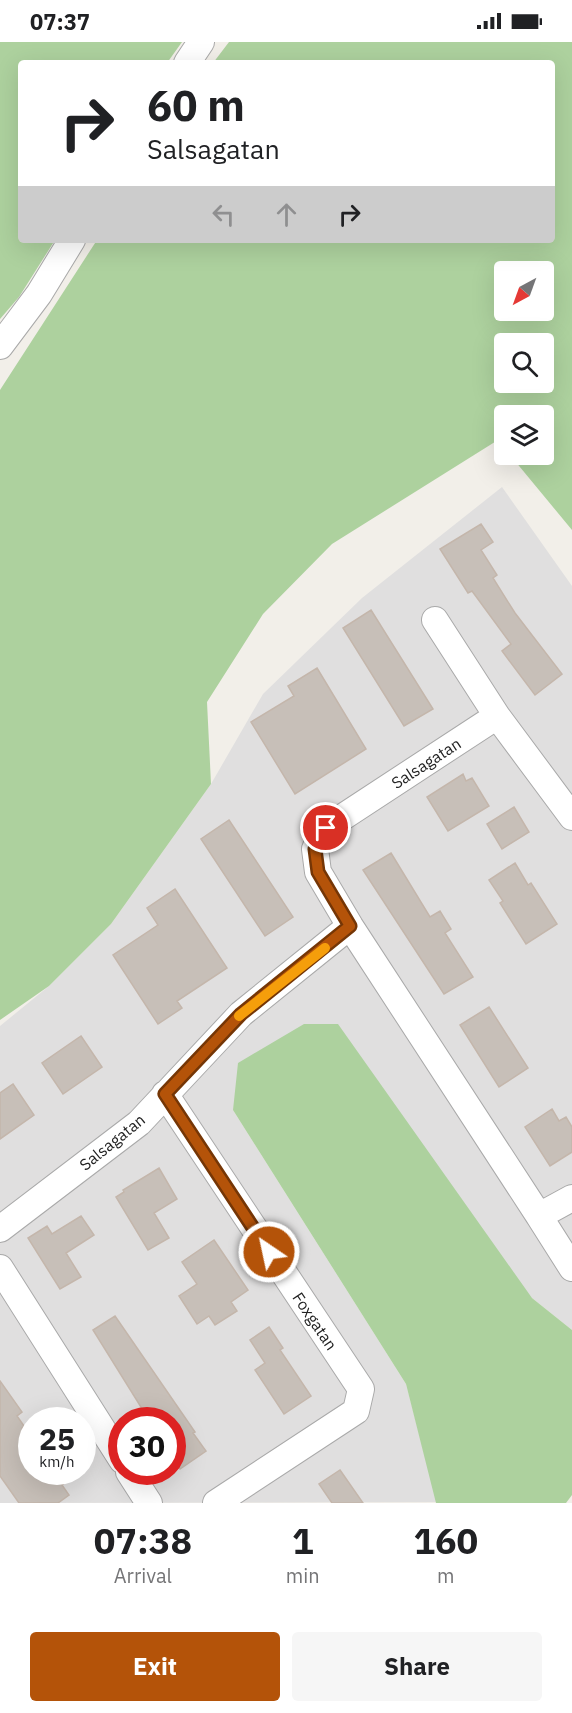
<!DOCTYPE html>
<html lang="en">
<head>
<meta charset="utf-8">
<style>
	:root { --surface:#fff; --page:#f6f6f6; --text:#202124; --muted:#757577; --accent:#b45309 }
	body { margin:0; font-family:"IBM Plex Sans",sans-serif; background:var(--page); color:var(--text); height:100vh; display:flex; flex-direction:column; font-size:22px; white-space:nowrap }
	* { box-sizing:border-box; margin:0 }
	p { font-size:20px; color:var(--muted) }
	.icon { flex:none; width:33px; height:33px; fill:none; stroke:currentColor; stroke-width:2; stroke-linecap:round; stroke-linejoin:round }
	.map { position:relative; height:1461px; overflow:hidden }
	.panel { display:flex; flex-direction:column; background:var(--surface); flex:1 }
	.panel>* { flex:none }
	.hud { position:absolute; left:18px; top:18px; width:537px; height:183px; border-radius:6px; box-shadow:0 6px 24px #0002; background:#fff; color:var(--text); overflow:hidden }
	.needle { width:39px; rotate:221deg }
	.fabs { position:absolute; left:494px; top:219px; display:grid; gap:12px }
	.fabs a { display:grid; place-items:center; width:60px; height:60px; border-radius:6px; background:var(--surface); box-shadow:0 6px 24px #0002; font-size:30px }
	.speed { position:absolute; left:18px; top:1365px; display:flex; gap:12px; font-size:30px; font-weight:700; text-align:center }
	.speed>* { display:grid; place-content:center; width:78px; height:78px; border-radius:50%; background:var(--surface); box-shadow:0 6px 24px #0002; line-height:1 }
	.speed small { font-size:15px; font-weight:400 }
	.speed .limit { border:9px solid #d22; background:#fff; color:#111 }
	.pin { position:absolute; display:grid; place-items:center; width:51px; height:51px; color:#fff; margin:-26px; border:3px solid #fff; border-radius:50%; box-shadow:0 2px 6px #0007 }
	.me { position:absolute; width:66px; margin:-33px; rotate:326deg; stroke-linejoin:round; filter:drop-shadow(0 0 4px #0008) }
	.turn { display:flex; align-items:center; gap:21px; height:126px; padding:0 30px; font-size:27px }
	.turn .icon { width:78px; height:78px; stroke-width:2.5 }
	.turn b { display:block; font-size:42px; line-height:51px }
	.lanes { display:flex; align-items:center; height:57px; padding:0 30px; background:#0003; justify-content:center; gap:30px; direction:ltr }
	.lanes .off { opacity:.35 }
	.eta { display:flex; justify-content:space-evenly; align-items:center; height:102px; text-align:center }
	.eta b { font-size:36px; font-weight:700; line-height:42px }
	.action { display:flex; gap:12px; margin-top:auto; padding:12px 30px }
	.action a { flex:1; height:69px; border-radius:6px; background:var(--accent); color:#fff; font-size:24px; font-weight:700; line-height:69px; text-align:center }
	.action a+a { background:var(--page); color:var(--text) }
	.status { display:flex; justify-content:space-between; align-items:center; height:42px; padding:0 30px; background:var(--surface); direction:ltr }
	.status svg { height:16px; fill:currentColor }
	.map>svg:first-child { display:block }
</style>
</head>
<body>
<div class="status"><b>07:37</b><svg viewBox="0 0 49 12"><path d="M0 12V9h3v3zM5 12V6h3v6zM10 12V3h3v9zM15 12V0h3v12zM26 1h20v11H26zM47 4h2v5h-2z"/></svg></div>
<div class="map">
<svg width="572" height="1461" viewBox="0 0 572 1461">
	<rect width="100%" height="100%" fill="#f2efe9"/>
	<path fill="#e0dfdf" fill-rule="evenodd" d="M 502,445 L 572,544 L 572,1288 L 532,1256 L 233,1068 L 406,1342 L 437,1460 L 0,1461 L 0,984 L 49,944 L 111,882 L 211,742 L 263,652 L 362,556 ZM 32,1378 L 82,1378 L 82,1430 L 32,1430 ZM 122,1378 L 172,1378 L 172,1430 L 122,1430 Z"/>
	<path fill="#add19e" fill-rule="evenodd" d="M 0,0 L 182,0 L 167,21 L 21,21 L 21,198 L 55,198 L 19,255 L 0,277 Z
		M 229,0 L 572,0 L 572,488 L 510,413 L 543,412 L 543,374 L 504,374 L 504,405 L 498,398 L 332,502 L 263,572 L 207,660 L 211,742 L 111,882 L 49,944 L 0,978 L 0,348 L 97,198 L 552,198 L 552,21 L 213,21 ZM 504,230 L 543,230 L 543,268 L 504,268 ZM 504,302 L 543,302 L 543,340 L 504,340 Z
		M 304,982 L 338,982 L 532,1256 L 572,1288 L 572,1453 L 566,1461 L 436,1461 L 406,1342 L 233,1068 L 238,1021 Z"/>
	<path fill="#c7bfb8" stroke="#c4b6ab" stroke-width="1.5" d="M 481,482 L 493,500 L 481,508 L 497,533 L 493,536 L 515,571 L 562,632 L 535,653 L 502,609 L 511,602 L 472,549 L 468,551 L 440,507 Z
		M 371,568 L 433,667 L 404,684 L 343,586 Z
		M 317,626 L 366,707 L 295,752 L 251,680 L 294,654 L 288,644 Z
		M 463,732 L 466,739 L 472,736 L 489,764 L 448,789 L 427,755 Z
		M 514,765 L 529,790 L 502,807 L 487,782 Z
		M 229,778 L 293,875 L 265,894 L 201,797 Z
		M 391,811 L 430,875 L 440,869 L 451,887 L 445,891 L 473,935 L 444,952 L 363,828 Z
		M 515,821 L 528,843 L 531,841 L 557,882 L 526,902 L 500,861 L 503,859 L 489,838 Z
		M 175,847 L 227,926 L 177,959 L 182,966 L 158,982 L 113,913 L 158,883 L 147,866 Z
		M 489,965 L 528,1026 L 499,1045 L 460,983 Z
		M 81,994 L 102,1025 L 63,1052 L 42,1021 Z
		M 13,1042 L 34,1073 L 0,1097 L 0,1051 Z
		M 552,1067 L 559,1079 L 566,1075 L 572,1085 L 572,1110 L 550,1124 L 525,1085 Z
		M 159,1126 L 177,1157 L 154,1171 L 169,1196 L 148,1208 L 116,1155 L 124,1150 L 123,1148 Z
		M 81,1174 L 94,1193 L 66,1211 L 81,1235 L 60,1247 L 28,1196 L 47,1184 L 52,1192 Z
		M 214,1198 L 248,1248 L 231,1260 L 237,1269 L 215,1283 L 209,1274 L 197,1282 L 179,1254 L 197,1242 L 182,1220 Z
		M 115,1274 L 195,1390 L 193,1391 L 206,1409 L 180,1427 L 172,1416 L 172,1378 L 149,1378 L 93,1288 Z
		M 269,1285 L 283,1306 L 280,1308 L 311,1354 L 284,1372 L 255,1328 L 265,1321 L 250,1298 Z
		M 0,1339 L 22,1370 L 17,1374 L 24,1384 L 22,1386 L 32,1399 L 32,1430 L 81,1430 L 62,1443 L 69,1453 L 58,1461 L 19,1461 L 0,1434 Z
		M 340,1428 L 363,1461 L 332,1461 L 319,1442 Z"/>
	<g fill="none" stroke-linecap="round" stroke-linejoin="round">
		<g stroke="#a9a9a9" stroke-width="28">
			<path id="minor" d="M 187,21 L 201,0
				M 0,304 L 39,252 L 72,198
				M 435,578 L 497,674
				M 572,775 L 497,674 L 326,786 L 315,807 L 318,830 L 350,884 L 539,1174 L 572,1156
				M 165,1052 L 361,1347 L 356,1369 L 216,1461
				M 539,1174 L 572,1226
				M 0,1187 L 139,1081 L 241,972 L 350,884
				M 0,1226 L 122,1418
				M 129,1430 L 149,1461"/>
		</g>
		<use href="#minor" stroke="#fff" stroke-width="26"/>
	</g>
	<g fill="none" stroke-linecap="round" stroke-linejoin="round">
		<g stroke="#753606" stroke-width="15">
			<path id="route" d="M 269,1210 L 165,1052 L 241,972 L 350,884 L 318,830 L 315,807 L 326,786"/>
		</g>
		<use href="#route" stroke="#b45309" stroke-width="10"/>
		<path stroke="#f59e0b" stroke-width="10" d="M 239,974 L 325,906"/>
	</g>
	<g text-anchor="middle" stroke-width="4.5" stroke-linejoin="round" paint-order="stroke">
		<g font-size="16" fill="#222" stroke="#fff">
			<text transform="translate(426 721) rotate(-33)" y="6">Salsagatan</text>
			<text transform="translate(112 1100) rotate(-39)" y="6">Salsagatan</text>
			<text transform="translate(315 1279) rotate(56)" y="6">Foxgatan</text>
		</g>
	</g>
</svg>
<div class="fabs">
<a><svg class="needle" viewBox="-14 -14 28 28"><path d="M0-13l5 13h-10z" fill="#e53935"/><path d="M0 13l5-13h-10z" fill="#757577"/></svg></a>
<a><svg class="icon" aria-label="search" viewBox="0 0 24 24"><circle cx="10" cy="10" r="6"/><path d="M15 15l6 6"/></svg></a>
<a><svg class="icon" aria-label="layers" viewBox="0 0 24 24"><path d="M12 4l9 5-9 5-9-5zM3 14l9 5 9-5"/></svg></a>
</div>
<div class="speed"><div>25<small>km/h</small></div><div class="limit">30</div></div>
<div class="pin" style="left:326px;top:786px;background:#d93025"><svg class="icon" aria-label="arrive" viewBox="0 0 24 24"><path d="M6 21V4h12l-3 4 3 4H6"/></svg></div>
<svg class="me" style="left:269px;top:1210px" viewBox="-20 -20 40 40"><circle r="17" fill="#b45309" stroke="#fff" stroke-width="3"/><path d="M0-11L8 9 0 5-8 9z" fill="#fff"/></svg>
<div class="hud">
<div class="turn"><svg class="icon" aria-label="right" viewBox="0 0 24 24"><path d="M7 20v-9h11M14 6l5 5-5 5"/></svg><div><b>60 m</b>Salsagatan</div></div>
<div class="lanes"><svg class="icon off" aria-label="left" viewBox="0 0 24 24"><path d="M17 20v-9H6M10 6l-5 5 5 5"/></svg><svg class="icon off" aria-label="ahead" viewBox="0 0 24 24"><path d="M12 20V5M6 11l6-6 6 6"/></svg><svg class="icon" aria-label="right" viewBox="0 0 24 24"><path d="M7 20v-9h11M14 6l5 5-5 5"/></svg></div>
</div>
</div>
<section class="panel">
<div class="eta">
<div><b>07:38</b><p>Arrival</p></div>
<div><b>1</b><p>min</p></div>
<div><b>160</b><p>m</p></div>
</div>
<div class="action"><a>Exit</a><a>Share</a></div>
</section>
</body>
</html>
